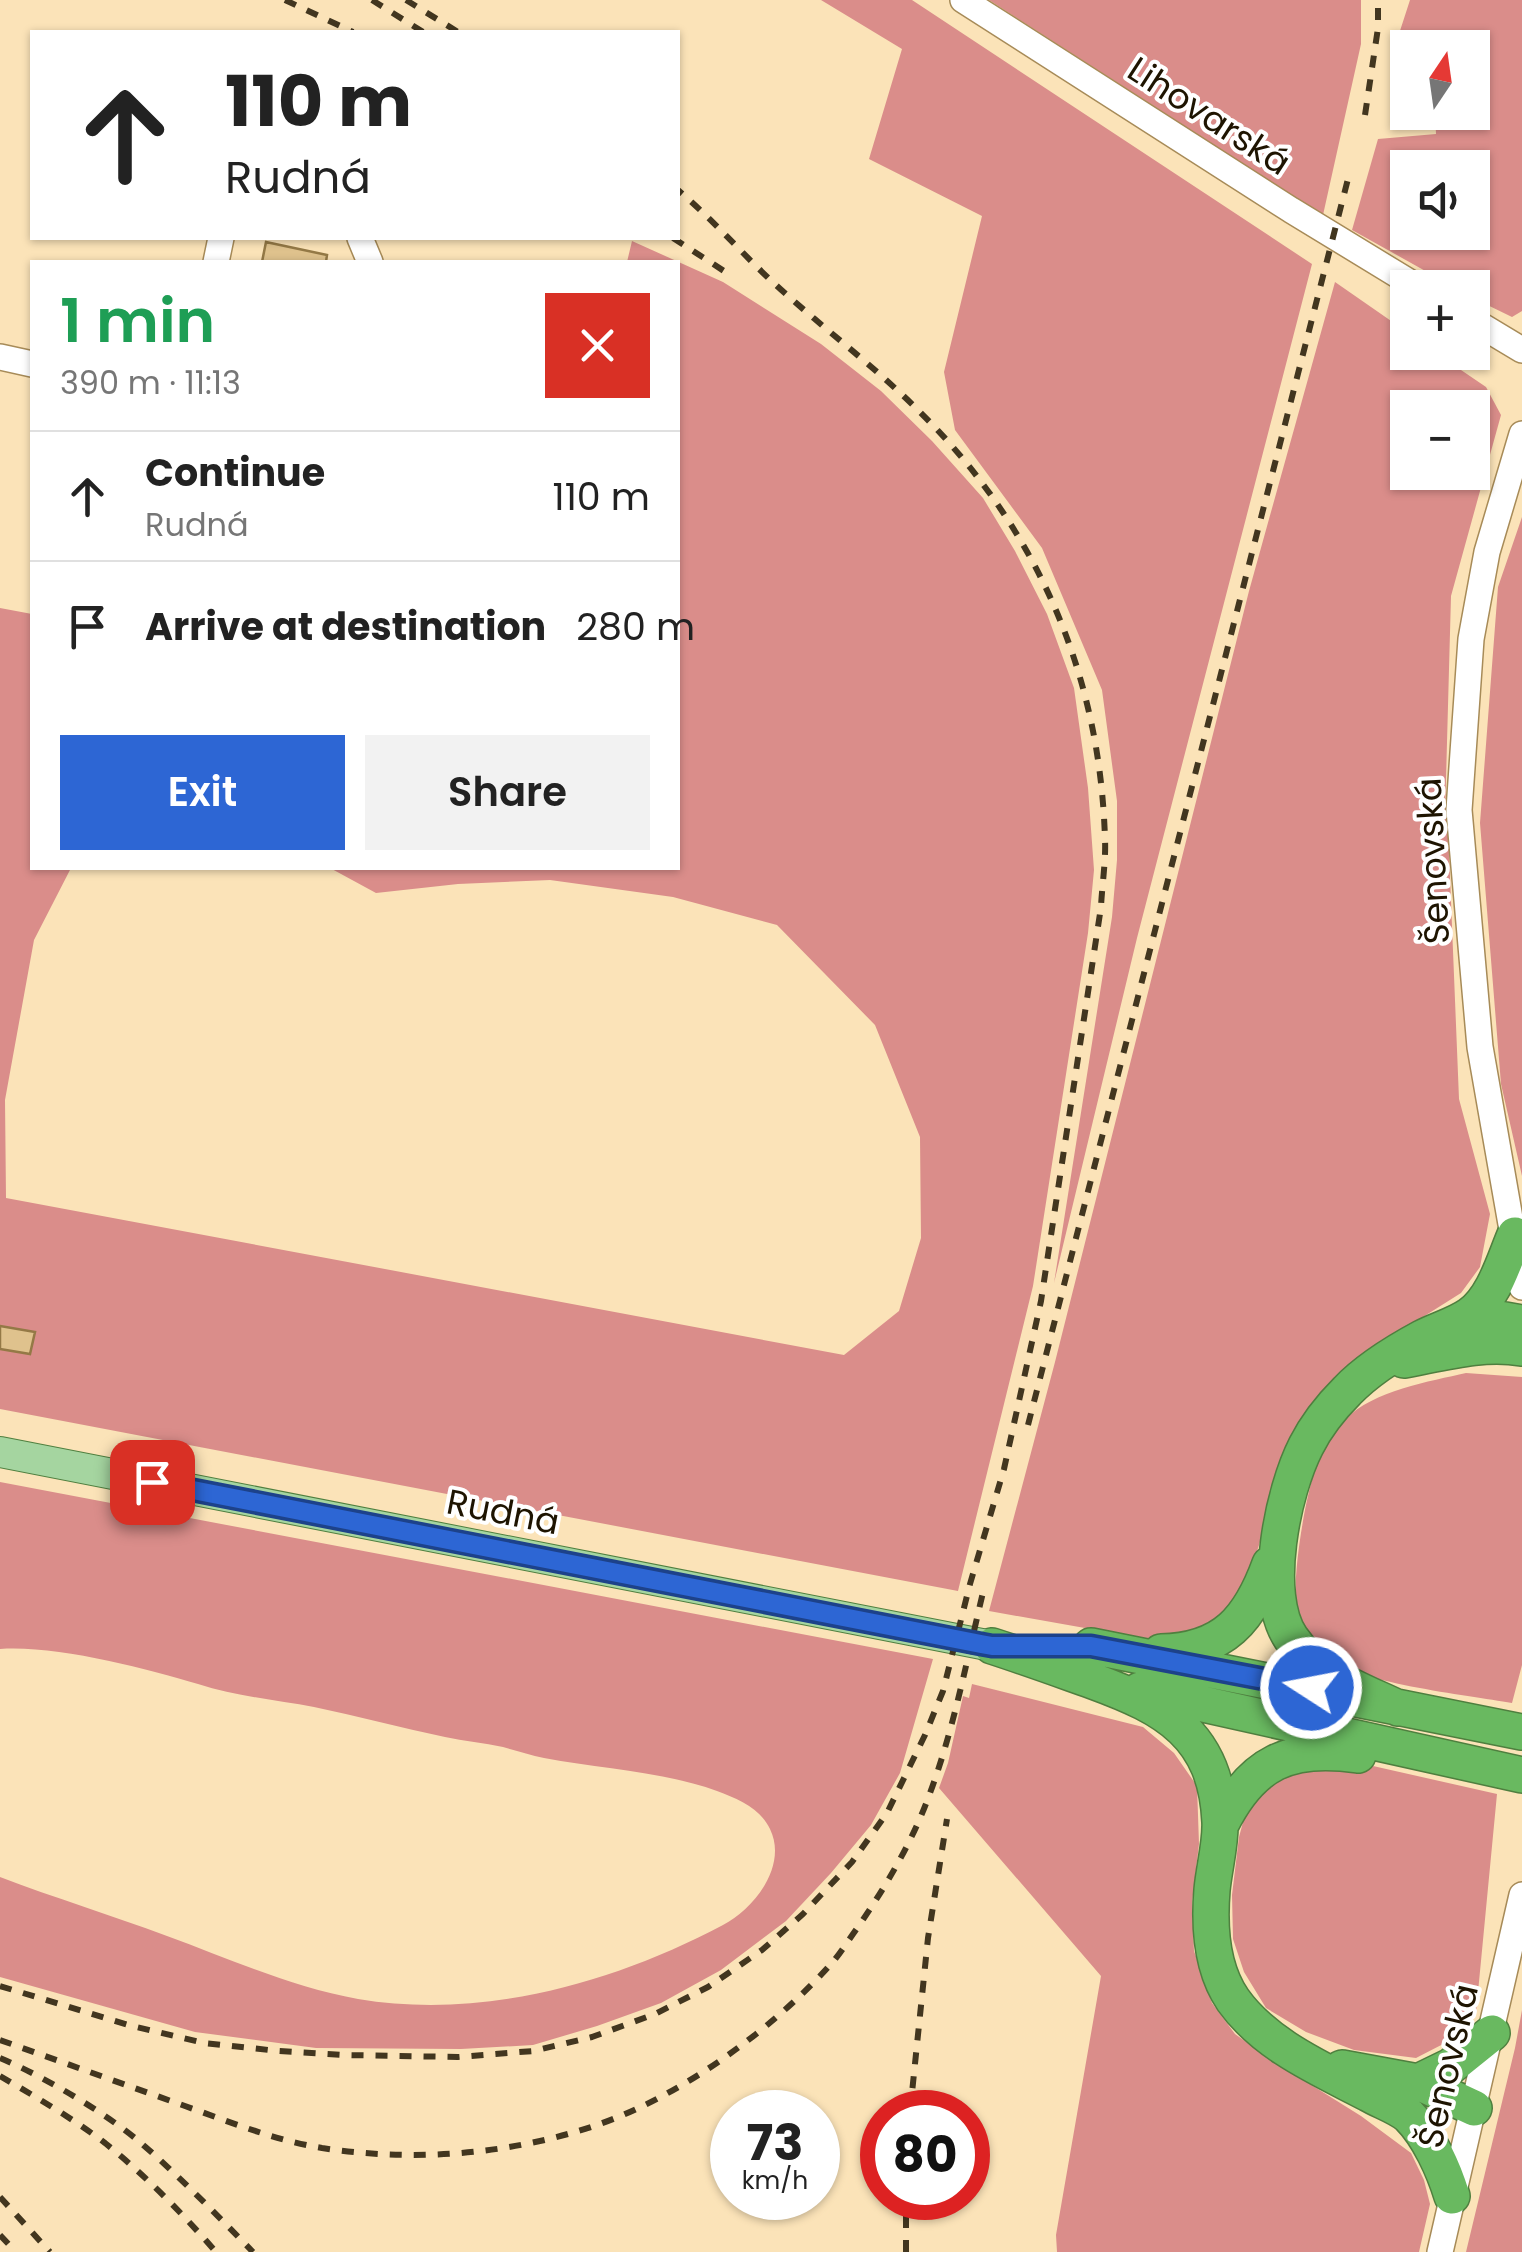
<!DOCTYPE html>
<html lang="en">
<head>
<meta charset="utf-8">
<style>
	:root { --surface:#fff; --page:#f2f2f2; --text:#222; --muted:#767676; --line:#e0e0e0; --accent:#2d66d4 }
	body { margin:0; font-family:Poppins,sans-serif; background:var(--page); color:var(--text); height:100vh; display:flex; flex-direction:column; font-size:38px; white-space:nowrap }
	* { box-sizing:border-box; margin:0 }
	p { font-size:32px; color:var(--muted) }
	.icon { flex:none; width:55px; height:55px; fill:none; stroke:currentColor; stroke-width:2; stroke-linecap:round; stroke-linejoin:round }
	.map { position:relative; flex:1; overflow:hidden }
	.sheet { position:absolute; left:30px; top:260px; width:650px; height:610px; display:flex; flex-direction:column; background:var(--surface); border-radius:0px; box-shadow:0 2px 8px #0004 }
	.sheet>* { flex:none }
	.top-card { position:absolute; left:30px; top:30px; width:650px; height:210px; border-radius:0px; box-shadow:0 2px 8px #0004; background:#fff; color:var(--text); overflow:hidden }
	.needle { width:65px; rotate:13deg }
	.fabs { position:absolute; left:1390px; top:30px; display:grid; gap:20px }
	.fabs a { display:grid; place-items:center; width:100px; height:100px; border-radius:0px; background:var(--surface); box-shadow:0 2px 8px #0004; font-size:50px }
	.speed { position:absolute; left:710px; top:2090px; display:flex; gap:20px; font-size:50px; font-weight:700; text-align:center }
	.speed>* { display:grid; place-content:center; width:130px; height:130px; border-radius:50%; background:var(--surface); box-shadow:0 2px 8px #0004; line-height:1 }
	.speed small { font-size:25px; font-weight:400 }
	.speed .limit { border:15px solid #d22; background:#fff; color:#111 }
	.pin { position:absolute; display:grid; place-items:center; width:85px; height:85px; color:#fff; margin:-42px; border-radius:20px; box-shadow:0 5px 15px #0006 }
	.me { position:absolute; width:110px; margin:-55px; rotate:281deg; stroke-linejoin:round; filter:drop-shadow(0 0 8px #0008) }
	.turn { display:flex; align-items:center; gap:35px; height:210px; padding:0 30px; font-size:45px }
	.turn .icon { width:130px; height:130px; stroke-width:2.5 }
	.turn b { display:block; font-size:70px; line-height:85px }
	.round { display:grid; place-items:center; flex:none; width:105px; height:105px; border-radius:0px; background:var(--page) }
	.overview { display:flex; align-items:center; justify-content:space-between; height:170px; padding:0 30px }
	h1 { font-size:60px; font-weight:600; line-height:75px; color:#1e9e55 }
	.action { display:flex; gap:20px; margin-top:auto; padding:20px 30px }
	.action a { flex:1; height:115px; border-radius:0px; background:var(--accent); color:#fff; font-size:40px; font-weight:600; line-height:115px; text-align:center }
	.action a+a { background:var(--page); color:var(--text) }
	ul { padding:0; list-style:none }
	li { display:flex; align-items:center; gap:30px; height:130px; padding:0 30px; border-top:2px solid var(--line) }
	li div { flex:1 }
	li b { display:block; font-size:38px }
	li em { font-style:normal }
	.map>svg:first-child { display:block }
</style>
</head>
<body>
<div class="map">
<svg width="1522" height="2252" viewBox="0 0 1522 2252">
	<rect width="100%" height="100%" fill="#fbe3b8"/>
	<path fill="#da8d8a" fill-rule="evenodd" d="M 821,0 L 912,0 L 1312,264 L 1137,938 L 1054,1283 L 1112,917 L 1117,860 L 1117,801 L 1102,690 L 1042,548 L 955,430 L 944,372 L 982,216 L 869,159 L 902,49 Z
		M 989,0 L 1361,0 L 1361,44 L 1323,215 Z
		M 1410,0 L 1522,0 L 1522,311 L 1512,317 L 1473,298 L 1472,288 L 1454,287 L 1352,230 L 1378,139 L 1436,134 L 1435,113 L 1472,112 L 1472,48 L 1429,47 L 1428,38 L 1398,37 ZM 1408,168 L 1472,168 L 1472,232 L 1408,232 Z
		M 632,241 L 723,282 L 821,344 L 881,391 L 932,441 L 983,498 L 1015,551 L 1047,614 L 1074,688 L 1088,788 L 1094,870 L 1088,933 L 1033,1286 L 958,1591 L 0,1409 L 0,608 L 32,614 L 32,868 L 71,868 L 34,940 L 5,1100 L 6,1198 L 844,1355 L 899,1311 L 921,1238 L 920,1137 L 875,1025 L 777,925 L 673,897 L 550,880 L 458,884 L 376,893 L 330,868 L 678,868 L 678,262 L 627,262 Z
		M 1335,282 L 1407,332 L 1408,352 L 1436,353 L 1486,387 L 1501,415 L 1451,596 L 1445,816 L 1448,827 L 1459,1099 L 1490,1214 L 1480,1267 L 1461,1293 L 1369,1351 L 1323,1391 L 1291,1445 L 1244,1592 L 1227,1620 L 1158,1641 L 989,1611 L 1055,1362 L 1249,591 ZM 1408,408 L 1472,408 L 1472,472 L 1408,472 Z
		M 1522,517 L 1522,1176 L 1501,1084 L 1480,823 L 1498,587 Z
		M 1466,1373 L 1522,1377 L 1522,1665 L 1512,1703 C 1468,1695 1351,1683 1321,1654 C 1308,1640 1298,1619 1296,1599 C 1293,1567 1308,1477 1323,1449 C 1329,1440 1338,1427 1346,1419 C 1372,1391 1431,1381 1466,1373 Z
		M 0,1482 L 933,1659 L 900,1773 L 871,1825 L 831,1873 L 786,1921 L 721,1970 L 661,2003 L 597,2026 L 533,2045 L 461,2049 L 316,2048 L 195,2032 L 0,1977 L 0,1877 C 55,1898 111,1915 167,1936 C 230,1959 291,1987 358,1999 C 483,2020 613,1983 723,1925 C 754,1909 788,1866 770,1829 C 760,1808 738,1799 717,1791 C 662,1771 601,1769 544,1758 C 530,1755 517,1751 503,1747 C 484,1743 464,1741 445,1737 C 401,1728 358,1716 314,1707 C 276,1700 235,1696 198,1684 C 144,1668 56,1645 0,1649 Z
		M 972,1684 L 1143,1727 L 1174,1753 L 1197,1786 L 1199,1844 L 1192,1903 L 1194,1951 L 1212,2003 L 1235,2034 L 1273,2061 L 1361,2116 L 1411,2153 L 1424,2180 L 1430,2204 L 1419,2252 L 1057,2252 L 1056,2235 L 1101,1976 L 939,1788 L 948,1763 L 963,1696 L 969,1698 Z
		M 1342,1759 L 1497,1794 L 1476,2013 L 1449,2041 L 1416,2058 L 1354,2050 L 1306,2032 L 1266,2008 L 1244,1972 L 1233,1939 L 1232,1895 L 1239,1837 L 1246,1811 L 1268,1787 L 1294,1771 Z
		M 1522,2010 L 1522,2252 L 1466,2252 L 1515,2048 Z"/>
	<path fill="#dfc28d" stroke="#947946" stroke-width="2.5" d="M 266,242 L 327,255 L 326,262 L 262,262 Z
		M 0,1326 L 35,1332 L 30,1354 L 0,1349 Z"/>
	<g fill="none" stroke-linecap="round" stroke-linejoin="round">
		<g stroke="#a78b58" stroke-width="28">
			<path id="minor" d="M 963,0 L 1291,210 L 1419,288
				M 360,238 L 370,262
				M 216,262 L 221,238
				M 1472,320 L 1522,350
				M 0,357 L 32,364
				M 1522,434 L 1487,552 L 1471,639 L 1459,810 L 1480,1047 L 1522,1287
				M 1440,2252 L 1522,1895"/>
		</g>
		<g stroke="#4f7f3f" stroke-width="32">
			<path id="major" d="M 0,1452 L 992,1646"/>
		</g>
		<g stroke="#4f7f3f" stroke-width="38">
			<path id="highway" d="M 1471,1314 L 1522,1323
				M 1404,1360 C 1442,1353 1483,1341 1522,1348
				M 992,1646 C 1026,1657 1059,1669 1093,1681 C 1167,1708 1216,1735 1220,1822 C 1221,1843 1214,1868 1212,1890 C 1209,1926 1211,1968 1233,2000 C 1265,2045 1321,2069 1369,2094 C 1381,2101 1399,2107 1409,2116 C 1429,2136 1444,2170 1452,2196
				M 1091,1646 L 1522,1732
				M 1161,1652 C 1224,1651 1250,1619 1270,1564
				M 1140,1690 L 1522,1775
				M 1398,1708 C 1358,1689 1316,1675 1291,1638 C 1261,1594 1283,1491 1306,1446 C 1316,1426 1331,1407 1347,1391 C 1367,1370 1396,1352 1422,1338 C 1437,1330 1456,1325 1470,1315 C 1494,1298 1504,1261 1515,1235
				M 1221,1824 C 1252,1762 1290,1745 1358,1755
				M 1342,2068 L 1418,2082 L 1474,2108
				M 1418,2082 L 1451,2066 L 1492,2033"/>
		</g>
		<use href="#minor" stroke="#fff" stroke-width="25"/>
		<use href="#major" stroke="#a5d5a0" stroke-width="30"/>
		<use href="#highway" stroke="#69b960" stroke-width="35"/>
		<path stroke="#42361f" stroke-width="6" stroke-dasharray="12 12" stroke-linecap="butt" d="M 285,0 L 353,32
			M 372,0 L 423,32
			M 406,0 L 458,32
			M 1365,115 L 1378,28 L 1378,0
			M 673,238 L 727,273
			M 1028,1425 L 1349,175
			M 0,1986 L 128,2025 L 204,2043 L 278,2051 L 344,2055 L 458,2057 L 533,2051 L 592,2037 L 655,2014 L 708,1987 L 762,1950 L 803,1914 L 852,1862 L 887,1813 L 925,1735 L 943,1691 L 970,1584 L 1004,1469 L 1041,1301 L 1101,907 C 1102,885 1106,861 1105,839 C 1100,673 1037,528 919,411 C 878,370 831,334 787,295 C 749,262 717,223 678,190
			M 0,2040 C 62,2062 123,2084 185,2106 C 230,2122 274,2140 322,2148 C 413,2162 509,2155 597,2125 C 681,2096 772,2030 831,1964 C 839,1955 846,1944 853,1934 C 879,1897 903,1858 921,1816 C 952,1742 966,1662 985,1584
			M 0,2058 C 43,2076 106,2113 141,2143 C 180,2177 216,2214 253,2252
			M 0,2076 C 36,2097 72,2118 105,2143 C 145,2175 183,2214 216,2252
			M 910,2112 L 928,1938 L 947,1819
			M 0,2197 L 50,2252
			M 0,2235 L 16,2252
			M 906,2252 L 906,2198"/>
	</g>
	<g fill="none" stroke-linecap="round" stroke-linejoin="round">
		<g stroke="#1d428a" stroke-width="25">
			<path id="route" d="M 152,1482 L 981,1644 L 992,1646 L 1091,1646 L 1311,1688"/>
		</g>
		<use href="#route" stroke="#2d66d4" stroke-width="18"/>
	</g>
	<g text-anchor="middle" stroke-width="8" stroke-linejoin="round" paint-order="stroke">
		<g font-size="35" fill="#1e1401" stroke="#fff">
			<text transform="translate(1209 116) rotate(33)" y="12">Lihovarská</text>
			<text transform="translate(1433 861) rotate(-93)" y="12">Šenovská</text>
			<text transform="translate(503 1512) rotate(11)" y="12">Rudná</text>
			<text transform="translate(1448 2066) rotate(-77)" y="12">Šenovská</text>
		</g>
	</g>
</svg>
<div class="fabs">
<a><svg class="needle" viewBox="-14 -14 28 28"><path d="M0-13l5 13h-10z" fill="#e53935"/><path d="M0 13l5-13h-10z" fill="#767676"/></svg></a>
<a><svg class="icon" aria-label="sound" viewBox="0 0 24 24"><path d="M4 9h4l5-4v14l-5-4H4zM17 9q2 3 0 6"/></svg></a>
<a>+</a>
<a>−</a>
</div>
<div class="speed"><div>73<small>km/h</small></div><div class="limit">80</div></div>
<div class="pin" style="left:152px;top:1482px;background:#d93025"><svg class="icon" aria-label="arrive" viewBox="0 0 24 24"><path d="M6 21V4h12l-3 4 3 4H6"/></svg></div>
<svg class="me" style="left:1311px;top:1688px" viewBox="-20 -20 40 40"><circle r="17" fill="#2d66d4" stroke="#fff" stroke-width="3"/><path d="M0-11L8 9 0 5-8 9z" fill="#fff"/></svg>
<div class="top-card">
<div class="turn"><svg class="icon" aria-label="ahead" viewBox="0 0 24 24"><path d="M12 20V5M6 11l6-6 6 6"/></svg><div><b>110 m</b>Rudná</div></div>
</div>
<section class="sheet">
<div class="overview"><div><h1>1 min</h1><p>390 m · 11:13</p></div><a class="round" style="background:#d93025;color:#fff"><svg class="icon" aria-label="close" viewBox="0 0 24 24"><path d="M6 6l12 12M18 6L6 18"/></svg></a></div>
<ul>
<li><svg class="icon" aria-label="ahead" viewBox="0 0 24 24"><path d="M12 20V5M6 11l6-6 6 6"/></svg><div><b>Continue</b><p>Rudná</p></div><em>110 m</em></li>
<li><svg class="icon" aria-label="arrive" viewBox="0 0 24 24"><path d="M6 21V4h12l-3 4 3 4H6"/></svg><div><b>Arrive at destination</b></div><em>280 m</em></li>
</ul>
<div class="action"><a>Exit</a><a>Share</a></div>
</section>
</div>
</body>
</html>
